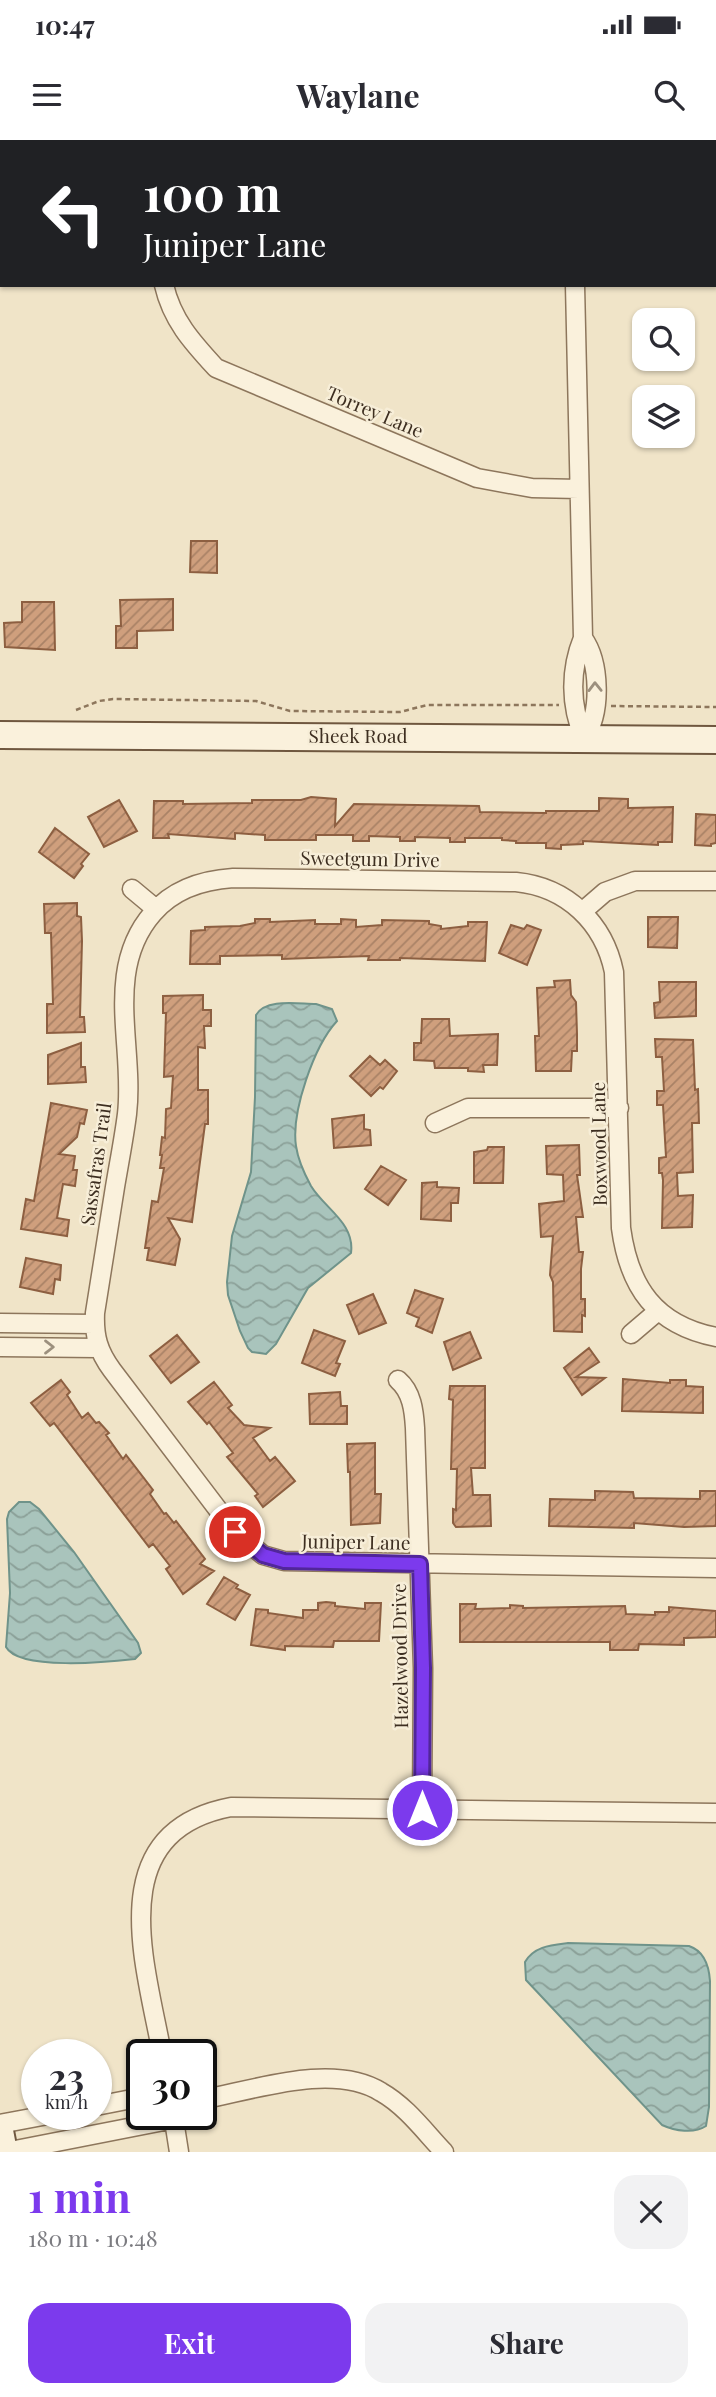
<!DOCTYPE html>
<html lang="en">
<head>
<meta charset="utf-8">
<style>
	:root { --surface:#fff; --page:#f2f2f3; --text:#2b2b33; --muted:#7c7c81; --accent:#7c3aed }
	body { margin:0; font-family:"Playfair Display",serif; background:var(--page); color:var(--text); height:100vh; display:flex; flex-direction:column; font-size:26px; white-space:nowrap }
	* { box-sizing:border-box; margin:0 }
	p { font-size:23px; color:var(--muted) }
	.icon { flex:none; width:38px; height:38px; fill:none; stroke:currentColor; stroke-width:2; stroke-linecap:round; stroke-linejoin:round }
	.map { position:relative; height:2012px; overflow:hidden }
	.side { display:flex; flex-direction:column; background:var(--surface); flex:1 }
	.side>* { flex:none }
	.hud { position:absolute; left:0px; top:0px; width:718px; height:147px; box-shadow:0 2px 5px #0004; background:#202124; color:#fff; overflow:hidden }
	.controls { position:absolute; left:632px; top:168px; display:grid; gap:14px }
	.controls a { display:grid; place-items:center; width:63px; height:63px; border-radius:14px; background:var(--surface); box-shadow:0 2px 5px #0004; font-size:35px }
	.speed { position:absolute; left:21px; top:1899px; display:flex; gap:14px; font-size:35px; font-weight:700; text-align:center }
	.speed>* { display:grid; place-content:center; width:91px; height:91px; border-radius:50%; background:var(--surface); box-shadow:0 2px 5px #0004; line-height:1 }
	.speed small { font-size:18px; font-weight:400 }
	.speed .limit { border:4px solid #111; border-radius:10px; background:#fff; color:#111 }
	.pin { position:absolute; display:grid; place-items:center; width:60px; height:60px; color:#fff; margin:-30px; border:4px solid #fff; border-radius:50%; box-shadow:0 2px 7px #0007 }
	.me { position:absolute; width:77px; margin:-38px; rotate:0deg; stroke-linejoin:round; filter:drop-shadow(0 0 5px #0008) }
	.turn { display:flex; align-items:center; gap:24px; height:147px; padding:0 28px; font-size:32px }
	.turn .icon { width:91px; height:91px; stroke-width:2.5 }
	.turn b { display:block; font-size:49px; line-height:60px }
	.round { display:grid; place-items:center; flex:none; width:74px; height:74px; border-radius:21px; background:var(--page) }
	.overview { display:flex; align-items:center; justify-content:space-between; height:119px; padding:0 28px }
	h1 { font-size:42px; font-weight:700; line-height:52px; color:var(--accent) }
	.action { display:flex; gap:14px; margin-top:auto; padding:14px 28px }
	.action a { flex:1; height:80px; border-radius:21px; background:var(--accent); color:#fff; font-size:28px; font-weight:700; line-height:80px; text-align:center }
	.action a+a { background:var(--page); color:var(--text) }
	.status { display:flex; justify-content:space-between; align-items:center; height:49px; padding:0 35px; background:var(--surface); direction:ltr }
	.status svg { height:19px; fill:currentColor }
	header { display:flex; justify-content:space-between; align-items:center; height:91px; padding:0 28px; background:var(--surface); font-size:32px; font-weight:700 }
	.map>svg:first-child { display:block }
</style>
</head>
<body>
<div class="status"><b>10:47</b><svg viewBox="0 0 49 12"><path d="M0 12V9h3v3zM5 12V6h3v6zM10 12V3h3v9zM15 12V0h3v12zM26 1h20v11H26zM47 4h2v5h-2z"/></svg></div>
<header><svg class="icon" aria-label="menu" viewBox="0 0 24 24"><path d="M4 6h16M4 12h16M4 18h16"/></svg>Waylane<svg class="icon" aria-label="search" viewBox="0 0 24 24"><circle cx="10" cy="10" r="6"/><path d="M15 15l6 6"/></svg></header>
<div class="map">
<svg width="716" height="2012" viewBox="0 0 716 2012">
	<defs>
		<pattern id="water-waves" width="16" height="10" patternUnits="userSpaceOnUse" patternTransform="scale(1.75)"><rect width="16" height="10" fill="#a9c4bc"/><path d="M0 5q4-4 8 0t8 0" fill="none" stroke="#8ba098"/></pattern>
		<pattern id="building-hatch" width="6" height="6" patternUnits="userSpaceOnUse" patternTransform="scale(1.75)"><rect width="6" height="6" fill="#cf9f7d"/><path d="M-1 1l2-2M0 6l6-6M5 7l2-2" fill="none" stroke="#a98266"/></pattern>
	</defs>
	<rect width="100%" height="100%" fill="#f0e4c8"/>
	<path fill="url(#water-waves)" stroke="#6f938a" stroke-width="2" d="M 316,864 L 332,869 L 337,881 C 314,906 291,972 296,1006 C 298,1020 305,1035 311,1046 C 325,1069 355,1083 351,1113 L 308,1148 L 276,1204 L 266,1214 L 252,1212 L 248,1208 L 240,1191 L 228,1155 L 227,1142 L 232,1096 L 251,1032 L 255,957 L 256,875 C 266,858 298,864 316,864 Z
		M 19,1362 L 30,1362 L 39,1369 L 74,1412 L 138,1503 L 141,1513 L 135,1519 C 109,1522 19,1531 6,1507 L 10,1453 L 7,1379 L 9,1372 Z
		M 568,1803 L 689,1806 C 704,1811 709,1826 710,1841 L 709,1967 L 706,1986 C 694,1994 675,1991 662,1985 L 526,1840 L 525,1822 C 534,1806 552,1805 568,1803 Z"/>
	<path fill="url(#building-hatch)" stroke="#8d5f41" stroke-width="2" d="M 191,401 L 217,401 L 217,433 L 190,432 Z
		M 173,459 L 173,490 L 137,491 L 137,508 L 116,508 L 116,486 L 121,486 L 120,460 Z
		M 22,462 L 54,462 L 55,510 L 5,507 L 4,483 L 22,482 Z
		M 311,657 L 336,659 L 335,686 L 354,664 L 479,666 L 480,672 L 546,673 L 546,671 L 599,671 L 599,658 L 628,659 L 628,668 L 673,667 L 672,702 L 658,702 L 658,705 L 583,701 L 583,704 L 561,705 L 561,709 L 546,708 L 546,703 L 516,703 L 516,701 L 502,700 L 502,698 L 465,698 L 465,702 L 450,702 L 450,698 L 415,697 L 415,701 L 400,701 L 400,697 L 369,696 L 369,701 L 353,701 L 353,695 L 316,695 L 316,700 L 265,700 L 265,695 L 235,693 L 235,699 L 168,694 L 169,698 L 153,698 L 154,661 L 183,661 L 183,664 L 252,663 L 252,660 L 301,660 Z
		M 119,660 L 137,691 L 104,707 L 88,677 Z
		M 696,674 L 716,675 L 716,703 L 711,704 L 711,706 L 695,705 Z
		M 55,688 L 89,714 L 81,724 L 83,726 L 74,738 L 39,712 Z
		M 77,763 L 77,776 L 81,777 L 82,801 L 80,877 L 84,877 L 85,892 L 47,893 L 47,864 L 53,864 L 51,793 L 45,793 L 44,764 Z
		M 648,777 L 678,777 L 677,808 L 648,807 Z
		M 255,779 L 270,779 L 270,782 L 315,780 L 315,784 L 341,784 L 341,779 L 356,780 L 356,787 L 382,785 L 382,780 L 429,781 L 429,784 L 441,786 L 441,789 L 468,786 L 468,782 L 487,782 L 485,821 L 400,818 L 400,820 L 368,820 L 369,816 L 282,819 L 282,815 L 220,816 L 220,824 L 190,824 L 191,791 L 205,790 L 205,787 L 240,786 L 255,783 Z
		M 511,785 L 524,789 L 527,785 L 541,790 L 527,825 L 499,813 Z
		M 570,840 L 571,855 L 576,862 L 577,894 L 577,911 L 572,911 L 571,931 L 536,931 L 535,896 L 539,896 L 537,848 L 555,847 L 554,841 Z
		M 659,842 L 696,842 L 696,876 L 655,878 L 654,863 L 660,862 Z
		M 203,855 L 203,870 L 211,870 L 211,886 L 204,886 L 205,908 L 198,907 L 198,950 L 208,950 L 208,984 L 205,984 L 192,1082 L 168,1078 L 180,1099 L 175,1125 L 147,1120 L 149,1108 L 145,1108 L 152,1061 L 158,1062 L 164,1028 L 160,1028 L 162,1015 L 160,1015 L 162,997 L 165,998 L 166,969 L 171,968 L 173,936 L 164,937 L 166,873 L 163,873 L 163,856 Z
		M 422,879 L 449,879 L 450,896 L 498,894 L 497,925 L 483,925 L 484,932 L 468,931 L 468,928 L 435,928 L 434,921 L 414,920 L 414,903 L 421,903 Z
		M 655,899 L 693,900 L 695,950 L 698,949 L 699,983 L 692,983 L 693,1032 L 677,1033 L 678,1056 L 693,1055 L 692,1087 L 662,1088 L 663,1040 L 662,1033 L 659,1033 L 659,1018 L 666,1017 L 663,965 L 657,965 L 657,951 L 664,951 L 662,917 L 656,917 Z
		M 81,903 L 81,927 L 85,927 L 86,942 L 48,944 L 48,915 Z
		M 370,916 L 380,925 L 385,920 L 397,931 L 383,949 L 380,947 L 371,956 L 350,936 Z
		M 51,963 L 87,970 L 84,984 L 80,983 L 77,997 L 59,1014 L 75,1016 L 73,1030 L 77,1030 L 75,1046 L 63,1044 L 57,1078 L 69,1080 L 67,1096 L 21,1089 L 26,1059 L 34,1061 Z
		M 364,975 L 364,989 L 370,990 L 371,1005 L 334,1008 L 332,979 Z
		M 579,1005 L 580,1035 L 577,1035 L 583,1077 L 576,1077 L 579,1112 L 583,1112 L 581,1129 L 581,1159 L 585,1159 L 585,1176 L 582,1175 L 582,1192 L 554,1191 L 553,1142 L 550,1135 L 553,1096 L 541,1097 L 539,1064 L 564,1061 L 563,1035 L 547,1034 L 546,1006 Z
		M 488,1007 L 504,1007 L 503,1043 L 474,1043 L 474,1012 L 487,1010 Z
		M 381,1026 L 406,1040 L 388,1065 L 365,1049 Z
		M 437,1042 L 437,1047 L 459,1048 L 458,1063 L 451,1063 L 451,1081 L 421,1079 L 422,1043 Z
		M 26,1118 L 61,1125 L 60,1140 L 55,1139 L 53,1154 L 20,1147 Z
		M 415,1150 L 443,1159 L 432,1193 L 416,1186 L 419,1178 L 407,1173 Z
		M 373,1154 L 386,1183 L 359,1194 L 347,1165 Z
		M 314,1190 L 345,1201 L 336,1223 L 340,1224 L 335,1236 L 302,1223 Z
		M 470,1192 L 481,1218 L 453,1230 L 444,1202 Z
		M 177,1195 L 199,1222 L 171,1243 L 150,1216 Z
		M 589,1208 L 599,1222 L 576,1237 L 605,1238 L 582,1255 L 564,1228 Z
		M 623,1239 L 670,1243 L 670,1240 L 686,1240 L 686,1246 L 703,1247 L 703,1273 L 622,1271 Z
		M 61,1240 L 70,1252 L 67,1255 L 82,1278 L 88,1273 L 96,1283 L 99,1282 L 109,1293 L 106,1295 L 123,1319 L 126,1315 L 153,1350 L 150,1354 L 164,1374 L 166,1373 L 174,1383 L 176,1381 L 205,1419 L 200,1424 L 214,1431 L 183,1454 L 166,1429 L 170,1426 L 153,1404 L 149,1407 L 54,1283 L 50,1286 L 31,1263 Z
		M 214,1242 L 232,1265 L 228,1268 L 244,1285 L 270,1288 L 253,1298 L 270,1321 L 275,1317 L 295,1341 L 263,1367 L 255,1356 L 258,1354 L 227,1317 L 233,1313 L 209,1282 L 207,1284 L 188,1262 Z
		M 450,1246 L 485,1246 L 485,1328 L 471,1328 L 473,1355 L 490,1355 L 491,1386 L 456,1387 L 453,1383 L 453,1369 L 456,1370 L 457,1329 L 451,1329 L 453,1260 L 449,1259 Z
		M 340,1252 L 341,1266 L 347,1266 L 347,1284 L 310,1284 L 309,1254 Z
		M 375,1303 L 375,1354 L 381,1354 L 380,1383 L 351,1385 L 350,1332 L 348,1332 L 347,1304 Z
		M 595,1351 L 633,1352 L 634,1358 L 700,1359 L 700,1351 L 716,1351 L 716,1386 L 684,1387 L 634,1383 L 634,1388 L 549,1386 L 550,1359 L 595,1360 Z
		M 224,1437 L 238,1445 L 236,1448 L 250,1455 L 235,1480 L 207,1464 Z
		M 326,1462 L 335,1463 L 335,1466 L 365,1469 L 365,1463 L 381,1463 L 379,1501 L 334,1501 L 333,1507 L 285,1506 L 285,1510 L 251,1505 L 256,1469 L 268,1470 L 268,1473 L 303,1478 L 303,1470 L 318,1470 L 318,1463 Z
		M 460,1464 L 476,1464 L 475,1469 L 510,1468 L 510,1465 L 523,1466 L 523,1468 L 625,1466 L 626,1474 L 655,1475 L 655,1472 L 669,1472 L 669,1467 L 716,1471 L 716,1497 L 684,1498 L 684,1505 L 639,1504 L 638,1510 L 610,1510 L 610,1502 L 460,1502 Z"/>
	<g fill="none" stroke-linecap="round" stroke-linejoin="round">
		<g stroke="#8d765c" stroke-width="21">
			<path id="street" d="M 160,0 L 160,2
				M 572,0 L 572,2
				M 164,145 C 172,180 192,202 216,228 L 477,338 L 532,348 L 579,349
				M 575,145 L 583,498 C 570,530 570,565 584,598 C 602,573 600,522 583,498
				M 132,749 L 156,769
				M 583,771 L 605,752 L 635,741 L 716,741
				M 435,983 L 468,968 L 619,968
				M 0,1183 L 94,1184
				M 631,1194 L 658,1171
				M 716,1197 C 655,1185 629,1147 621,1088 L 614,832 C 604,783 567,747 516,742 L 233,738 C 202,740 173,750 153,773 C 103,830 135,907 127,974 C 124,998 119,1023 115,1047 C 108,1089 102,1131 95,1173 C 94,1196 98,1211 112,1230 L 235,1392 L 263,1415 L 284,1421 L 716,1428
				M 0,1207 L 98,1208
				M 398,1240 C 412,1252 414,1271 415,1288 L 423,1528 L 422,1670
				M 162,1914 C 146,1825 100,1692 231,1667 L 716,1673
				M 201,1960 C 254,1950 333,1922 381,1952 C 406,1966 425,1992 444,2012
				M 96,1966 L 142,1957
				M 173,1974 L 179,2012
				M 0,1984 L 53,1974
				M 5,2012 L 174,1979"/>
		</g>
		<g stroke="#6f573f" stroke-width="30">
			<path id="secondary" d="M 0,595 L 716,600
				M 0,1991 L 4,2012"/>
		</g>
		<path stroke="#8d765c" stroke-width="2.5" stroke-dasharray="5 3.5" stroke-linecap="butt" d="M 611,566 L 716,567
			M 76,570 L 99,561 L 113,559 L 256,561 L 290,571 L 400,572 L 427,565 L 559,565"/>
		<use href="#street" stroke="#faf1dc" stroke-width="18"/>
		<use href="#secondary" stroke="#faf1dc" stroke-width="26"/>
	</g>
	<defs><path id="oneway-chevron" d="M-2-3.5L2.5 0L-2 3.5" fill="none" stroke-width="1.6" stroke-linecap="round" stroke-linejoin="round" transform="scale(1.75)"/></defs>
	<g stroke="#9c907e">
		<use href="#oneway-chevron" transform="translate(595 547) rotate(-91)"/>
		<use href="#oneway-chevron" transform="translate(49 1207)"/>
	</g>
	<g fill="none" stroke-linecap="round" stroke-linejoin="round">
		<g stroke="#51269a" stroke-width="18">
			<path id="route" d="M 235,1392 L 263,1415 L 284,1421 L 420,1424 L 423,1528 L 422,1670"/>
		</g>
		<use href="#route" stroke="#7c3aed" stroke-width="12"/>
	</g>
	<g text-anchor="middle" stroke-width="5" stroke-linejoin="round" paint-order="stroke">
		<g font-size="19" fill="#3d2e20" stroke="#f7eed8">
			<text transform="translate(375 272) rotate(23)" y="7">Torrey Lane</text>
			<text x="358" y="603">Sheek Road</text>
			<text transform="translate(370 719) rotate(1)" y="7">Sweetgum Drive</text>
			<text transform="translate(599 1004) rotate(-91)" y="7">Boxwood Lane</text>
			<text transform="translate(96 1024) rotate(-82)" y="7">Sassafras Trail</text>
			<text transform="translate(356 1402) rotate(1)" y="7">Juniper Lane</text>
			<text transform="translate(400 1516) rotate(-91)" y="7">Hazelwood Drive</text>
		</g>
	</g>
</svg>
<div class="controls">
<a><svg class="icon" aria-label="search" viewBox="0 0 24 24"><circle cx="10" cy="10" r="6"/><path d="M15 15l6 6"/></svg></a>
<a><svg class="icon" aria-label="layers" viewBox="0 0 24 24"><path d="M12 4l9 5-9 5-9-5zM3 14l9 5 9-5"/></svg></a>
</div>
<div class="speed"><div>23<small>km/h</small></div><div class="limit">30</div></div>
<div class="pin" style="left:235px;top:1392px;background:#d93025"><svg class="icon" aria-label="arrive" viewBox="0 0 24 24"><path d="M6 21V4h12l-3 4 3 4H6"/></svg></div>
<svg class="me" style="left:422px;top:1670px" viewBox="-20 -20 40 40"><circle r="17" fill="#7c3aed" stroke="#fff" stroke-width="3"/><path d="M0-11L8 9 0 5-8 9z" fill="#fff"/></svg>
<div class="hud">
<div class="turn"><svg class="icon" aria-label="left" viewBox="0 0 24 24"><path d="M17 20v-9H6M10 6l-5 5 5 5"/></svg><div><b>100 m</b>Juniper Lane</div></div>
</div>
</div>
<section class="side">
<div class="overview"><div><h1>1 min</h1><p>180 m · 10:48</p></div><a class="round"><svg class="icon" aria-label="close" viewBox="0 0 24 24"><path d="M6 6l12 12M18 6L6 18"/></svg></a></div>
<div class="action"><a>Exit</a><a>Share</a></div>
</section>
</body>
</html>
